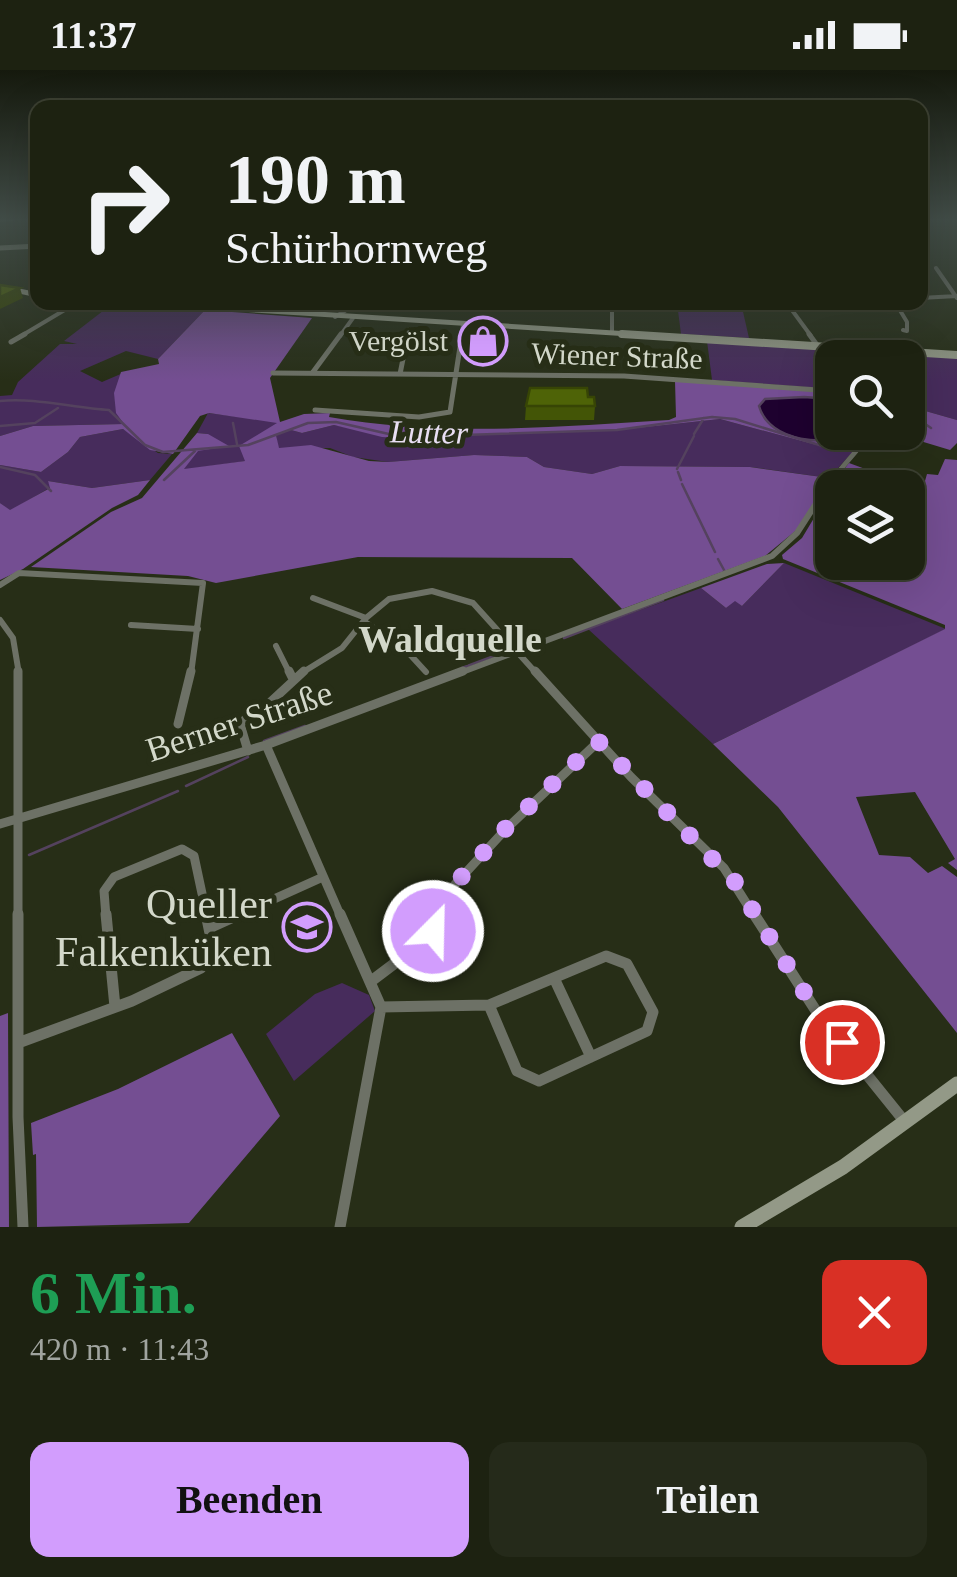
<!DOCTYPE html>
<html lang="de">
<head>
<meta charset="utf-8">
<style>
	:root { --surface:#1d2211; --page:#252a1a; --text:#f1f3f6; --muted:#a0a49f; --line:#3b3f31; --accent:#d29dfd }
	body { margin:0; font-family:"Times New Roman",serif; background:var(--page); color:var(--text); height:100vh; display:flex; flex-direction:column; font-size:38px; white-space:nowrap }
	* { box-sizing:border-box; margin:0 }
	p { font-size:32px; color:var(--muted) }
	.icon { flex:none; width:55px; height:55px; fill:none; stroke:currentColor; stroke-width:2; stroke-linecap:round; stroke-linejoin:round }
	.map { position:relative; height:1157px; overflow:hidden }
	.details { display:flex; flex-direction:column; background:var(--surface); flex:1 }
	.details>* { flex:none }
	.banner { position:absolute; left:30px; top:30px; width:898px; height:210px; border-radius:20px; box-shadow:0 10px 40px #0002,0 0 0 2px var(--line); background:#1d2211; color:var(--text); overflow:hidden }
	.controls { position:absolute; left:815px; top:270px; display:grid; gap:20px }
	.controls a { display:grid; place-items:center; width:110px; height:110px; border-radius:20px; background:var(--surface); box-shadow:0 10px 40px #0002,0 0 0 2px var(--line); font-size:50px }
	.pin { position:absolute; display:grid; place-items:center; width:85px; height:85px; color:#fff; margin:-42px; border:5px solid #fff; border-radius:50%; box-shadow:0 2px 10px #0007 }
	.me { position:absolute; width:110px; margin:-55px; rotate:23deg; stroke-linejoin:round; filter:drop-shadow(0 0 8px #0008) }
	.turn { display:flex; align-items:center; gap:35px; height:210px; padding:0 30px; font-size:45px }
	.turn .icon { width:130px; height:130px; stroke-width:2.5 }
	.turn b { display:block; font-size:70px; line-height:85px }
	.round { display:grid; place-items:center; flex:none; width:105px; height:105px; border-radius:20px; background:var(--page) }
	.overview { display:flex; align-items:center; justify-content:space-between; height:170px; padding:0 30px }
	h1 { font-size:60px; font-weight:700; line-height:75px; color:#1e9e55 }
	.button { display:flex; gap:20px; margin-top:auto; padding:20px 30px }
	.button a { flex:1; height:115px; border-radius:20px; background:var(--accent); color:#111; font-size:40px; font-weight:700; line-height:115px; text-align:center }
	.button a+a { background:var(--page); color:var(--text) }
	.status { display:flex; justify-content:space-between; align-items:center; height:70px; padding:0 50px; background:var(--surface); direction:ltr }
	.status svg { height:28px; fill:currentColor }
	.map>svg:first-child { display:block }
</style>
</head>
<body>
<div class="status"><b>11:37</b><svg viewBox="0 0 49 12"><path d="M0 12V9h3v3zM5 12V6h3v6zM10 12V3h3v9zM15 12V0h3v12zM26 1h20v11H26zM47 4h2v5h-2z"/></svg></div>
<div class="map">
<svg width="957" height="1157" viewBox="0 0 957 1157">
	<rect width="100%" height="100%" fill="#272e17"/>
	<path fill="#472c5c" d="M 677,233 L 741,233 L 749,268 L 681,264 Z
		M 112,234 L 205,240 L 158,289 L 126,281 L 80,301 L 102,312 L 123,303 L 121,346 L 124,354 L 33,356 L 0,366 L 0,326 L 12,325 L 18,312 L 60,274 L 77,274 L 64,271 Z
		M 707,271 L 886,284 L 887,287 L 832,288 L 832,319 L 712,310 Z
		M 903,284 L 957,288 L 957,350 L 908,336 L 908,288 L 896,288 Z
		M 208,343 L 279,352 L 246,391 L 183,400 L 208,364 L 197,363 Z
		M 720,349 L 831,379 L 858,376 L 829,408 L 751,397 L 620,396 L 592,404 L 544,397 L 527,387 L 474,385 L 388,392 L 353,387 L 330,378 L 278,378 L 276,365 L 291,360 L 302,363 L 334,355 L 402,368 L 619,360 Z
		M 123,359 L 158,383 L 172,384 L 150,410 L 92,418 L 48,411 L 51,417 L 10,441 L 0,433 L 0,395 L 41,402 L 68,382 L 80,367 Z
		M 784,493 L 946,559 L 713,674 L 588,559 L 701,518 L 726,538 L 735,530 L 742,536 Z
		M 342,913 L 369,925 L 375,941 L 294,1011 L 266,964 L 315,924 Z"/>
	<path fill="#744e92" d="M 205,240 L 312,248 L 270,308 L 280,352 L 304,344 L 330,343 L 329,347 C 441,367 556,357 669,350 L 676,347 L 675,311 L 832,322 L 832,329 L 765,329 L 764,348 L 780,359 L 828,372 L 856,363 L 885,363 L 885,367 L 831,379 L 720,349 L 619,360 L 402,368 L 382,367 L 334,355 L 302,363 L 291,360 L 276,365 L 279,378 L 311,375 L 369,391 L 388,392 L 474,385 L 527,387 L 544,397 L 592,404 L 620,396 L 750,397 L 829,408 L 799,458 L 765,486 L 622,539 L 572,488 L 358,487 L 216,513 L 188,506 L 31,497 L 111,442 L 142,428 L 197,363 L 208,364 L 229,376 L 198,381 L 184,399 L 245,391 L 239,376 L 277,353 L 209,343 L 200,346 L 173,384 L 150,380 L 123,359 L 80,367 L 68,382 L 41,402 L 0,395 L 0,366 L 33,356 L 124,354 L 116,343 L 114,323 L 121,302 L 159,294 L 158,289 Z
		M 908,336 L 957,350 L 957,373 L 950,380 L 907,367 L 919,359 L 891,366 L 891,363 L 908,362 Z
		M 945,389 L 957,390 L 957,800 L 948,793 L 955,789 L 915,722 L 856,727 L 879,785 L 910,787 L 928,803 L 942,796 L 957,807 L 957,963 L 778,737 L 713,674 L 945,559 L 945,555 L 783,489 L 782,485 L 802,468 L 814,448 L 832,454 L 832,492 L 908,492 L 908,418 L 832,418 L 832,422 L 827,421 L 849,393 L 879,404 L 879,407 L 923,418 L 927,404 L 938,405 Z
		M 150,410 L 138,425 L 112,438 L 23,499 L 0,510 L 0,433 L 10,440 L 50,418 L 48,411 L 92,418 Z
		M 784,493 L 742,536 L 735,531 L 726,538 L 701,518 L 767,494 Z
		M 8,943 L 9,1157 L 0,1157 L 0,946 Z
		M 232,963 L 280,1046 L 189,1153 L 37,1157 L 36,1084 L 33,1085 L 31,1053 L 118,1019 Z"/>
	<path fill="#1e012f" stroke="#54425e" stroke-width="2.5" d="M 804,327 L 832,329 L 832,362 L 856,363 C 828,377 769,373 759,336 L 765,329 Z"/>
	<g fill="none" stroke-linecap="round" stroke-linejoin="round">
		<path stroke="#54425e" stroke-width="2.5" d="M 0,331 C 33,327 74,338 109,340 L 145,375 L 163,382 L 248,375 L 308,353 L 336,352 L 402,367 L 617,360 L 712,347 L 735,349 L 829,378 L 844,376 L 873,362
			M 908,342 L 931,358
			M 233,353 L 237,374
			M 0,356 L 35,353 L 58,338
			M 694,364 L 704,348
			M 846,376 L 883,366
			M 0,397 L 35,405 L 51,421
			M 677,399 L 694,366
			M 678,402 L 681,410
			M 164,410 L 195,381
			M 682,414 L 715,482
			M 718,489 L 724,500
			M 564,568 L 663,530
			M 462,598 L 502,583
			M 264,671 L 305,656
			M 186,716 L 248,687
			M 29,785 L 178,721"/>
		<path stroke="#6d7166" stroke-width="4" d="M 0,150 L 13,149
			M 936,198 L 957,228
			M 920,228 L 957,226
			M 612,232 L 612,263
			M 786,232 L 811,266
			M 895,232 L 907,252 L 907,261 L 903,260
			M 335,247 L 359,232
			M 21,266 L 78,232
			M 340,266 L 353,248
			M 408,266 L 409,259
			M 461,266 L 463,255"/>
		<path stroke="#6d7166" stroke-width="5" d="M 809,264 L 817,275
			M 11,272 L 25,264
			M 313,302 L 341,264
			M 273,303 L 624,306 L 832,321
			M 400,304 L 408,264
			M 315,340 L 419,347 L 450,342 L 462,264
			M 828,414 L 857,380 L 887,369 L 888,362"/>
		<path stroke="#6d7166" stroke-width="6" d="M 0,515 L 19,503 L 203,513 L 191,604
			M 313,528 L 366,548
			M 0,550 L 13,568 L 19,604
			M 365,552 L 404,578 L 426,602
			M 131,555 L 198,559
			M 276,576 L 290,604
			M 300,604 L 342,578 L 366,548 L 389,529 L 432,521 L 473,533 L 537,604
			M 457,604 L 772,486 L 797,463 L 830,412"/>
		<path stroke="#6d7166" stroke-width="9" d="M 18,601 L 18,847
			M 289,601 L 293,609
			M 535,601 L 631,707 L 724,798 L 755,847
			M 264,638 L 304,601
			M 178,654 L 191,601
			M 266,675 L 341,847
			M 248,681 L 240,654 L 253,643
			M 0,754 L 266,675 L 463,601
			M 106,847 L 104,821 L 114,807 L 182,779 L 194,786 L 207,847
			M 234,847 L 323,807
			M 434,847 L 435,836 L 505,760 L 599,671"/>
		<path stroke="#6d7166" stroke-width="11" d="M 18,844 L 18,1047 L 23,1157
			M 106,844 L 115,937
			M 754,844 L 818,944 L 905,1052
			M 209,858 L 240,844
			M 606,886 L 627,894 L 653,942 L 647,961 L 539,1011 L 517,1001 L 489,935 Z
			M 554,908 L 591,987
			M 370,912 L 431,866 L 434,844
			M 381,937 L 489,935
			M 18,973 L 132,931 L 201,898 L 213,878 L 206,844
			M 340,1157 L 381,937 L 340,844"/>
		<path stroke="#939987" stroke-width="5" d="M 0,178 L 38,176
			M 0,217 L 38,225
			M 129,232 L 661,266"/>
		<path stroke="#939987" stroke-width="8" d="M 622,264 L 957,285"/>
		<path stroke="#939987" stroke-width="15" d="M 742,1157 L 843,1097 L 957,1014"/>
	</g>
	<path fill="#435506" d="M 657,232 L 671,232 L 670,239 L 657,238 Z
		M 588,327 L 595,336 L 594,350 L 525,350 L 526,336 Z"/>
	<path fill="#374505" d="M 20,218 L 23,228 L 0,239 L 0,227 Z"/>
	<path fill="#4e6307" stroke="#374505" stroke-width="2.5" d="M 0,215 L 20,218 L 0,227 Z
		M 530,318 L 587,318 L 588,327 L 594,327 L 595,336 L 526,336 Z"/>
	<linearGradient id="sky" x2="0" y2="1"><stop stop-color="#15190d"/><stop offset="0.48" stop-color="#414c47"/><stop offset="1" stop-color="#414c47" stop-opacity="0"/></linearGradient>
	<rect width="957" height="311" fill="url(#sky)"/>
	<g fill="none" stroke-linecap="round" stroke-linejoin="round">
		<path stroke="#d29dfd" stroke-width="18" stroke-dasharray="0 32.4" d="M 433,861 L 435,836 L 504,760 L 598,671 L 735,812 L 818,944 L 842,972"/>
	</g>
	<defs>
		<g id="shop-ring" transform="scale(2.5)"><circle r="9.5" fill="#272e17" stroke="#d29dfd" stroke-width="1.5"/><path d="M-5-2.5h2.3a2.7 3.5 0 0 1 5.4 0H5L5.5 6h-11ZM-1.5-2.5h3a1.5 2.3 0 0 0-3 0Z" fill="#d29dfd"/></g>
		<g id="school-ring" transform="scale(2.5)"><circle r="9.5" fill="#272e17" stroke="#d29dfd" stroke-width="1.5"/><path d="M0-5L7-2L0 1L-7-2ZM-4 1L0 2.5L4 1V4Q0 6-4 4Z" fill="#d29dfd"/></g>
	</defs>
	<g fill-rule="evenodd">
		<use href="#shop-ring" x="483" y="271"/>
		<use href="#school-ring" x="307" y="857"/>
	</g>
	<g text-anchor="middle" stroke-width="10" stroke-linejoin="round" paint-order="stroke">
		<g font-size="30" fill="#d3d8ca" stroke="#272e17" text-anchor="end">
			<text x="448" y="281">Vergölst</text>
		</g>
		<g font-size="30" fill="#d3d8ca" stroke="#272e17">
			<text transform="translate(617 286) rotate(2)" y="10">Wiener Straße</text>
		</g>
		<g font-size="32" font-style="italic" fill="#e9dff3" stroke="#272e17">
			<text transform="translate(429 362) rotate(1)" y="11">Lutter</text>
		</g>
		<g font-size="35" fill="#d3d8ca" stroke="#272e17">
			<text transform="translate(239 651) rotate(-18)" y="12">Berner Straße</text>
		</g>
		<g font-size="38" font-weight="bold" fill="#d3d8ca" stroke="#272e17">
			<text x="450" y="582">Waldquelle</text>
		</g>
		<g font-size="42" fill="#d3d8ca" stroke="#272e17" text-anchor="end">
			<text x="272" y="848">Queller<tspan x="272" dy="48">Falkenküken</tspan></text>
		</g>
	</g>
</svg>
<div class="controls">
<a><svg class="icon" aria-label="search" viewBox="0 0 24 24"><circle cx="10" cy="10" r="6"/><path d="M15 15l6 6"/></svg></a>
<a><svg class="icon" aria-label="layers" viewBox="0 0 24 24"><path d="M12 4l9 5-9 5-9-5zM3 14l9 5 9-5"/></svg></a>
</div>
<div class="pin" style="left:842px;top:972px;background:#d93025"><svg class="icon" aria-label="arrive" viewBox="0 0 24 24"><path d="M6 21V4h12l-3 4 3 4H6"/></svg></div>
<svg class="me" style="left:433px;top:861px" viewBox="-20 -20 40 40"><circle r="17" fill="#d29dfd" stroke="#fff" stroke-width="3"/><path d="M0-11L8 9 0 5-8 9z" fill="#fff"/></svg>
<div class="banner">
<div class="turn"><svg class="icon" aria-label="right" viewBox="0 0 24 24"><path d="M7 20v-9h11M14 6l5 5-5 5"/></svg><div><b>190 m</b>Schürhornweg</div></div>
</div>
</div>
<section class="details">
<div class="overview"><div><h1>6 Min.</h1><p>420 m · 11:43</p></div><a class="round" style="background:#d93025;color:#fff"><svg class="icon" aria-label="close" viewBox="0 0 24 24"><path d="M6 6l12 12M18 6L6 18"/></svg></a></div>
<div class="button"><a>Beenden</a><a>Teilen</a></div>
</section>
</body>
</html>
